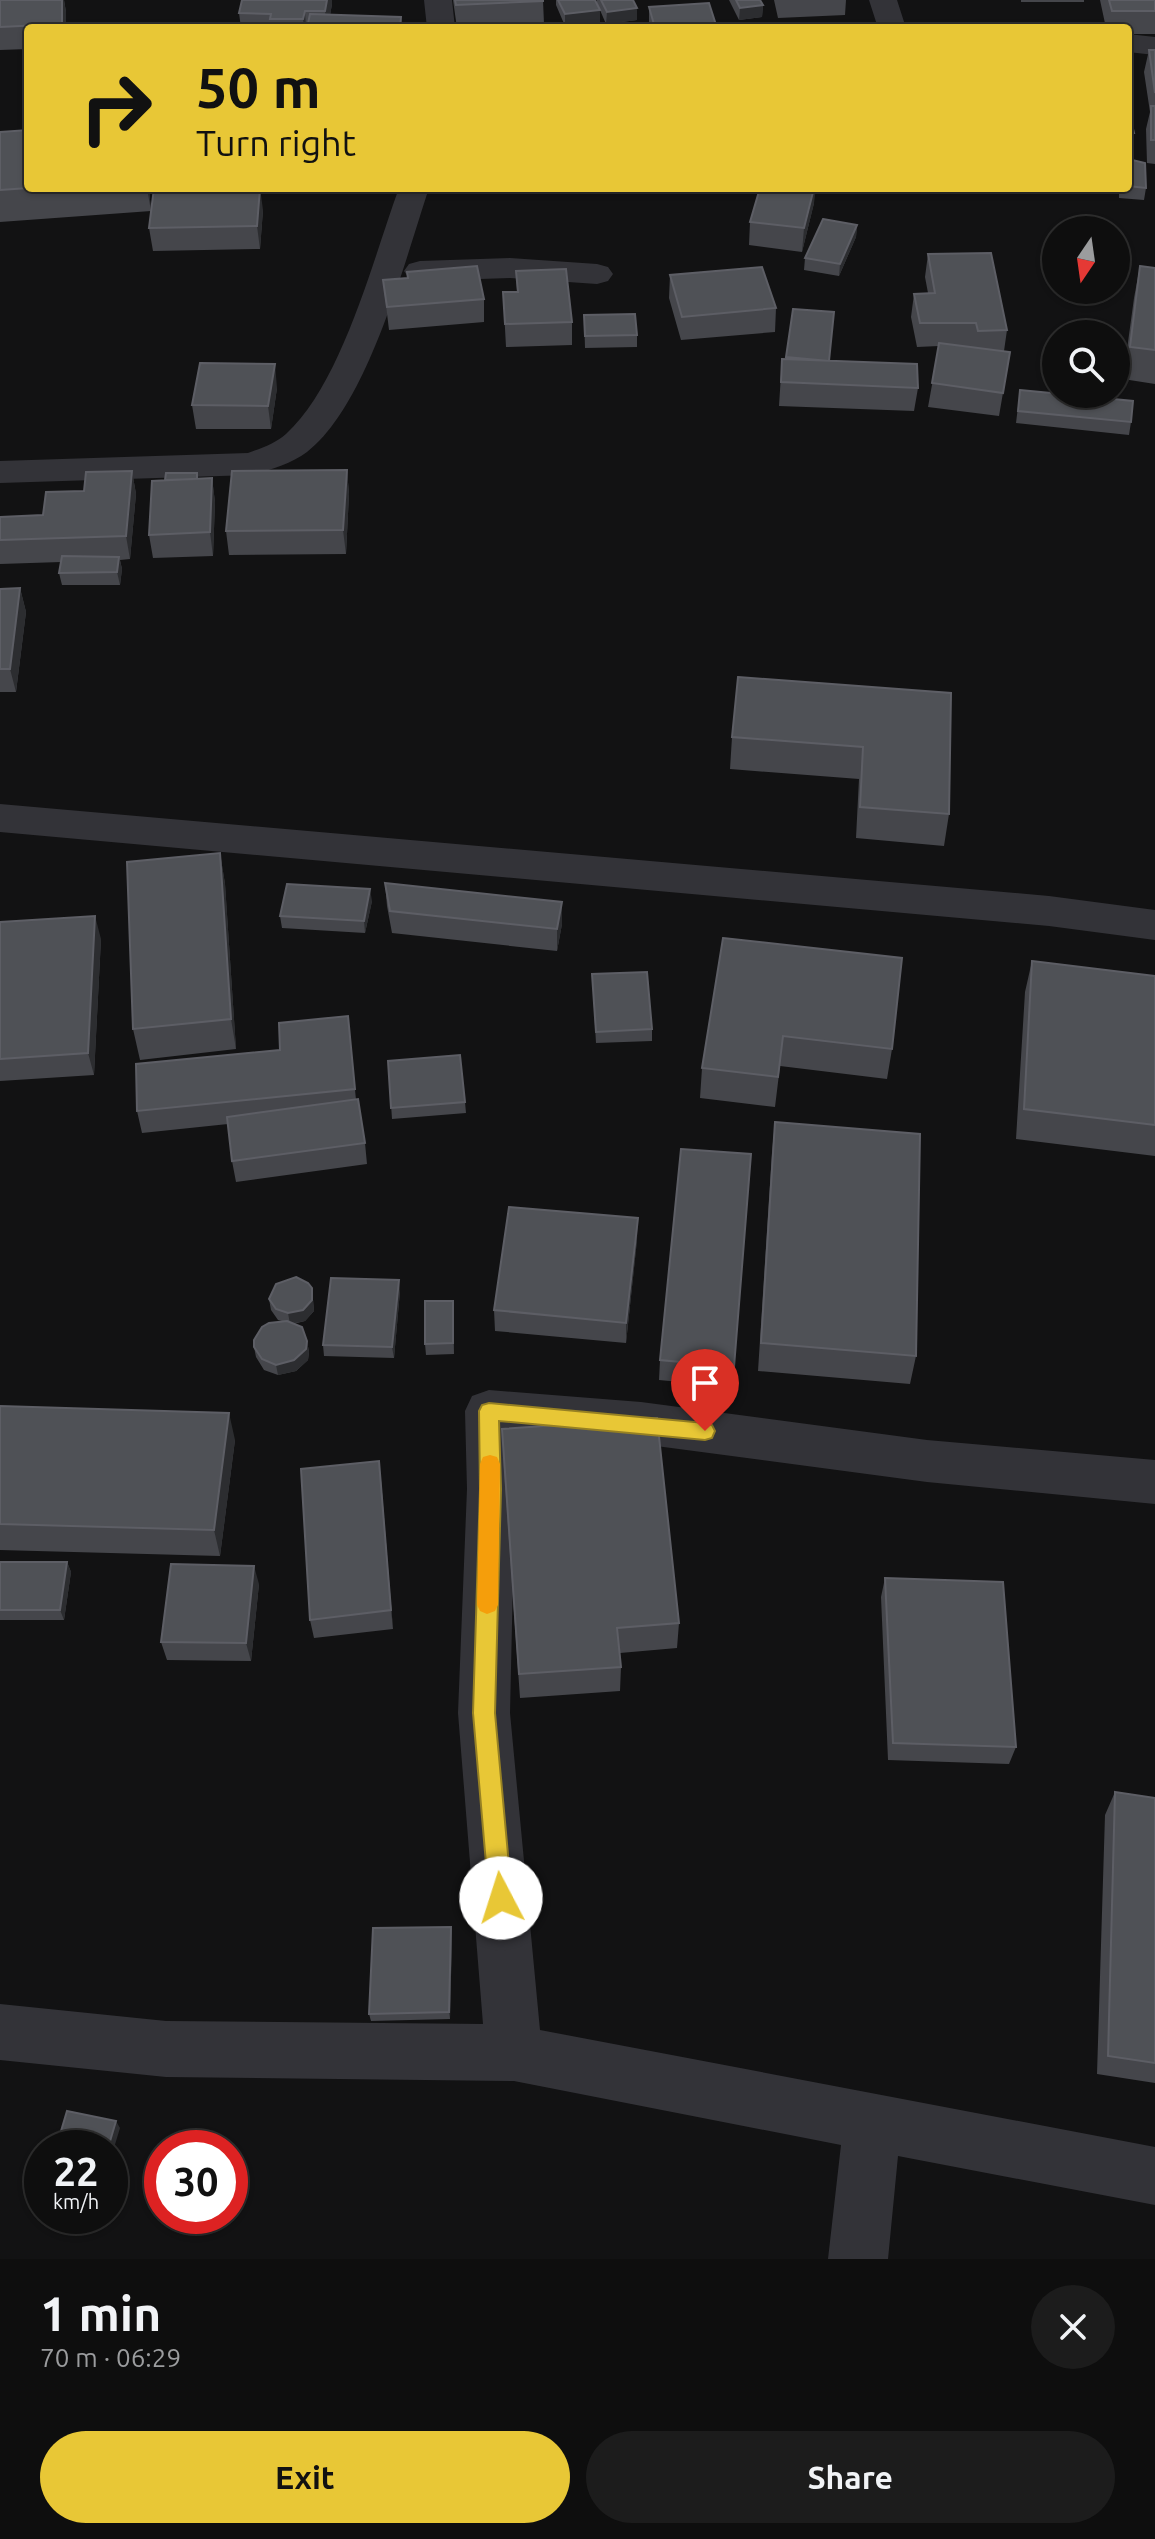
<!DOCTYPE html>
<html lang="en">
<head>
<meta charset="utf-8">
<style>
	:root { --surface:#0e0e0e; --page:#1c1c1c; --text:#f1f3f6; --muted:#9b9c9e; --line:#2e2e2e; --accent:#e8c736 }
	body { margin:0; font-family:Ubuntu,sans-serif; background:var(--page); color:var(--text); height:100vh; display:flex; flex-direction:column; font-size:30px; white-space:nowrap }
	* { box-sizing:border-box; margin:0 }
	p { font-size:26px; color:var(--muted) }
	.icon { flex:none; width:44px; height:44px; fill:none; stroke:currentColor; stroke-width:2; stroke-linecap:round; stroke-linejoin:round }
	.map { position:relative; height:2259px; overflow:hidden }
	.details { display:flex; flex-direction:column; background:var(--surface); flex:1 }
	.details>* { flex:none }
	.banner { position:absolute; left:24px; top:24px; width:1108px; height:168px; border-radius:8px; box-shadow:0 2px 6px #0004,0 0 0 2px var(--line); background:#e8c736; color:#111; overflow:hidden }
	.needle { width:52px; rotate:193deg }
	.buttons { position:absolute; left:1042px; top:216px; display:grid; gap:16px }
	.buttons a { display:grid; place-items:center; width:88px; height:88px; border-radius:50%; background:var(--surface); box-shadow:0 2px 6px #0004,0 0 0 2px var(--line); font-size:40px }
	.speed { position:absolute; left:24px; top:2130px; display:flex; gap:16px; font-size:40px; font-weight:700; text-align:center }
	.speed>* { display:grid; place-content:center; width:104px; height:104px; border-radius:50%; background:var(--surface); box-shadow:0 2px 6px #0004,0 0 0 2px var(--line); line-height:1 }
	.speed small { font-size:20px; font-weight:400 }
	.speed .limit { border:12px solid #d22; background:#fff; color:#111 }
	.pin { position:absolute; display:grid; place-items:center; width:68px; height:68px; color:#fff; margin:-82px -34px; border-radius:50% 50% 50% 0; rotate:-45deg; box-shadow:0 0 8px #0007 }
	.pin .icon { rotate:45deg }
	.me { position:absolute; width:88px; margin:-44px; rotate:355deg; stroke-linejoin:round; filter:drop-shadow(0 0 6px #0008) }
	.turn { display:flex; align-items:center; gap:28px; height:168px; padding:0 40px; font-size:36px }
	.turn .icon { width:104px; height:104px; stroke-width:2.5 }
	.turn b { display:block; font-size:56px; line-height:68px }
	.round { display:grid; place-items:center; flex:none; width:84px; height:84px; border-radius:42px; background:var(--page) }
	.head { display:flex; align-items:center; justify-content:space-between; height:136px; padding:0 40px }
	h1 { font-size:48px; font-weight:700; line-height:60px }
	.button { display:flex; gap:16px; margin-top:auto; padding:16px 40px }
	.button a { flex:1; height:92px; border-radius:48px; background:var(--accent); color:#111; font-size:32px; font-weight:700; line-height:92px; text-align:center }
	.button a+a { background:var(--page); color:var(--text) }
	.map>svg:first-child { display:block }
</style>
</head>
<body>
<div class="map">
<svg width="1155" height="2259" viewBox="0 0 1155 2259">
	<rect width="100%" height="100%" fill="#121213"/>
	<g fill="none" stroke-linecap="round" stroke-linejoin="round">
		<path fill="#333338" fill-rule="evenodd" d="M 424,0 L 452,0 L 455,28 L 427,28 Z
			M 869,0 L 897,0 L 906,28 L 878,28 Z
			M 1128,34 L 1155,37 L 1155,55 L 1128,52 Z
			M 399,188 L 429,188 C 405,260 368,405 307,452 C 291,464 270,470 251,475 L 0,483 L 0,461 L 248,453 C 262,448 276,443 286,434 C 342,383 373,259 399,188 Z
			M 510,258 L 597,264 L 608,267 L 613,274 L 608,281 L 597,284 L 510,278 L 420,281 L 409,278 L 404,271 L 409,264 L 420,261 Z
			M 0,804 L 1049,896 L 1155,910 L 1155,940 L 1049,926 L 0,832 Z
			M 489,1390 L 641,1402 L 927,1440 L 1155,1460 L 1155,1504 L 927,1482 L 641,1444 L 514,1434 L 515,1489 L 510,1713 L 540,2030 L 1155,2147 L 1155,2205 L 898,2156 L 888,2259 L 828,2259 L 841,2145 L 514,2081 L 166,2077 L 0,2060 L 0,2004 L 166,2021 L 483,2024 L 458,1713 L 467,1489 L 465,1411 L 472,1396 Z"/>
	</g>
	<path fill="#45464b" d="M 0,0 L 64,0 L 66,12 L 66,28 L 28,28 L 28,49 L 0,50 Z
		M 453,0 L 543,0 L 544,24 L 457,28 Z
		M 556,0 L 595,0 L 600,10 L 600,22 L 565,26 L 556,5 Z
		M 597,0 L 633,0 L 637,8 L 637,20 L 606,24 L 597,3 Z
		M 729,0 L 760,0 L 763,5 L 762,17 L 739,20 Z
		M 774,0 L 846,0 L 845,15 L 778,18 Z
		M 1021,0 L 1084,0 L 1084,2 L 1021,2 Z
		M 1100,0 L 1155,0 L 1155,34 L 1128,34 L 1128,28 L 1106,28 Z
		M 332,4 L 330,15 L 401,17 L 402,28 L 241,28 L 239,13 Z
		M 649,7 L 717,28 L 649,28 Z
		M 1149,50 L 1155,50 L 1155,164 L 1147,163 L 1146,129 L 1150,112 L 1144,72 Z
		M 1128,108 L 1134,133 L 1129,157 L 1128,157 Z
		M 0,132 L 28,188 L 149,188 L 151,211 L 0,222 Z
		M 1128,159 L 1146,188 L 1144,200 L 1119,198 L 1119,188 L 1128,188 Z
		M 814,203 L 802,252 L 749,245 L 750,222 Z
		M 263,210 L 260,249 L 153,251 L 149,228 Z
		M 857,225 L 856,237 L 839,276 L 804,270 L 805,258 Z
		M 928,254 L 1007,330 L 1004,351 L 1010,352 L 999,416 L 928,407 L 939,346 L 917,347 L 911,317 L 914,294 L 928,293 L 925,277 Z
		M 1140,266 L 1155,268 L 1155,384 L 1123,379 L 1134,298 Z
		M 516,271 L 572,322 L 572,345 L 506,347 L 503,292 L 517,292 Z
		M 670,275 L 776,308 L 775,332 L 681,340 L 669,298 Z
		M 383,280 L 484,299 L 484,322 L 389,330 Z
		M 793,309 L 829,361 L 918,388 L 914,411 L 779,406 L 782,359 L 786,360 Z
		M 584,315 L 637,335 L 637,347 L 585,348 Z
		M 277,388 L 271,429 L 196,429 L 192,405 Z
		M 1020,390 L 1131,422 L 1129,435 L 1016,423 Z
		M 347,470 L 349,494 L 346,554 L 229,555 L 226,531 Z
		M 132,471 L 136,494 L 130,559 L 120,560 L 122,569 L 120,585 L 62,585 L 59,573 L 61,562 L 0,564 L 0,517 L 43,515 L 84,491 Z
		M 197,473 L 198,479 L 212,478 L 215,502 L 213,556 L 153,558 L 149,535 L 165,480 Z
		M 20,588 L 26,612 L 16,692 L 0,692 L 0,589 Z
		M 951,693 L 949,814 L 944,846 L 856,838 L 859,779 L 730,769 L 732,737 Z
		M 220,853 L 225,884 L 236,1049 L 140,1060 L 133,1029 Z
		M 385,883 L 562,902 L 562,924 L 557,951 L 392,933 L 387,906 Z
		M 372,901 L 365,933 L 282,928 L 280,916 Z
		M 0,922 L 101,939 L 94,1075 L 0,1081 Z
		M 723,938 L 892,1049 L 887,1079 L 780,1066 L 775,1107 L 700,1098 L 702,1068 Z
		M 1032,961 L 1155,976 L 1155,1156 L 1016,1139 L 1025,992 Z
		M 592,974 L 652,1029 L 652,1041 L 596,1043 Z
		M 348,1016 L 356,1100 L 365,1143 L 367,1164 L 236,1182 L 232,1161 L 228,1124 L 142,1133 L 137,1111 L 280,1050 Z
		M 388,1061 L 465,1102 L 466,1113 L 392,1119 Z
		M 775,1122 L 916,1356 L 910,1384 L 758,1371 L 772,1152 Z
		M 751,1154 L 732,1387 L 659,1380 L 660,1360 Z
		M 637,1240 L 626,1343 L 495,1331 L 494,1310 Z
		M 312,1288 L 314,1311 L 305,1321 L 293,1324 L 307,1341 L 309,1352 L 308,1360 L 296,1371 L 278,1375 L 264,1370 L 256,1357 L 254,1347 L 282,1321 L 278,1320 L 271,1310 L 269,1299 Z
		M 400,1291 L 394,1358 L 324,1356 L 323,1345 Z
		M 453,1301 L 454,1354 L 426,1355 L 425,1344 Z
		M 0,1406 L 235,1440 L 220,1556 L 0,1550 Z
		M 503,1456 L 679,1623 L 677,1648 L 620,1653 L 621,1667 L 620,1691 L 520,1698 Z
		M 381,1480 L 393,1629 L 314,1638 L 310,1620 Z
		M 0,1562 L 67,1562 L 71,1572 L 64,1620 L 0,1620 Z
		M 885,1578 L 1016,1747 L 1009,1764 L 888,1760 L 881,1597 Z
		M 259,1584 L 251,1661 L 167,1660 L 161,1642 Z
		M 1115,1792 L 1155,1798 L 1155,2083 L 1097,2074 L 1105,1815 Z
		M 451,1927 L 452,1935 L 450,2019 L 371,2021 L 369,2014 Z"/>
	<path fill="#2c2d30" d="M 62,0 L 64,0 L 66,12 L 66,28 L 62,28 Z
		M 327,0 L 332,0 L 332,4 L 328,28 L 327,28 L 325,11 Z
		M 763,5 L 762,17 L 739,20 L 740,8 Z
		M 637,8 L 637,20 L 606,24 L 607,12 Z
		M 600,10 L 600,22 L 565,26 L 565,14 Z
		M 305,11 L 306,28 L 304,28 L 303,19 Z
		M 147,188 L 149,188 L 151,211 Z
		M 260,188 L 263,210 L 260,249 L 257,226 Z
		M 814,188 L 816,188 L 814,203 L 802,252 L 804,228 Z
		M 857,225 L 856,237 L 839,276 L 840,264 Z
		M 275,364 L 277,388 L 271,429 L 268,406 Z
		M 347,470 L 349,494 L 346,554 L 343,530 Z
		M 132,471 L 136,494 L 130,559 L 126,536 Z
		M 212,478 L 215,502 L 213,556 L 210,532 Z
		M 119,557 L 122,569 L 120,585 L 117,572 Z
		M 20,588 L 26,612 L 16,692 L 10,669 Z
		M 220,853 L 225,884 L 236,1049 L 231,1019 Z
		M 370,889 L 372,901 L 365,933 L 364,921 Z
		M 562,902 L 562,924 L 557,951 L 557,929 Z
		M 95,916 L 101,939 L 94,1075 L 88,1053 Z
		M 638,1218 L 637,1240 L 626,1343 L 626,1323 Z
		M 399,1280 L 400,1291 L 394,1358 L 392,1347 Z
		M 312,1288 L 314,1311 L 305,1321 L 290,1324 L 288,1313 Z
		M 307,1341 L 309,1352 L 308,1360 L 296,1371 L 278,1375 L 276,1365 Z
		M 229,1413 L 235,1440 L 220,1556 L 214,1530 Z
		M 379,1461 L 381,1480 L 393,1629 L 391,1610 Z
		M 67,1562 L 71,1572 L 64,1620 L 60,1610 Z
		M 254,1566 L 259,1584 L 251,1661 L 246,1643 Z
		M 451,1927 L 452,1935 L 450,2019 L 449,2012 Z
		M 116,2121 L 120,2128 L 110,2161 L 110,2148 L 108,2148 Z"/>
	<path fill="#4f5156" stroke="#5d5e65" stroke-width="2" d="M 0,0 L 62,0 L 62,24 L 0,27 Z
		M 242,0 L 327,0 L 325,11 L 305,11 L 303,19 L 270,19 L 271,14 L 239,13 Z
		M 455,0 L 543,0 L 543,1 L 456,5 Z
		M 558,0 L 595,0 L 600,10 L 565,14 Z
		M 601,0 L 633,0 L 637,8 L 607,12 Z
		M 736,0 L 760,0 L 763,5 L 740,8 Z
		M 1109,0 L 1155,0 L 1155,11 L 1112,11 Z
		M 709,3 L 717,28 L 655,28 L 649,7 Z
		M 310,14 L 401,17 L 400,28 L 307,28 Z
		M 1149,50 L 1155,50 L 1155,93 Z
		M 1151,106 L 1155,106 L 1155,140 L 1151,140 Z
		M 1128,108 L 1134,133 L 1128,133 Z
		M 28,130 L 28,188 L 0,190 L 0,132 Z
		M 1128,159 L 1145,163 L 1146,188 L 1128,186 Z
		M 154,188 L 260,188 L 257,226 L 149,228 Z
		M 760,188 L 814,188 L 804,228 L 750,222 Z
		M 823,219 L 857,225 L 840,264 L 805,258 Z
		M 991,253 L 1007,330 L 978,331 L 976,323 L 920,323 L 914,294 L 935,293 L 928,254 Z
		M 477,266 L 484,299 L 387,307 L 383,280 L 408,278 L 407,272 Z
		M 1140,266 L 1155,268 L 1155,350 L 1130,347 Z
		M 762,267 L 776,308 L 682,317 L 670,275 Z
		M 566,269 L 572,322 L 505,324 L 503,292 L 518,292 L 516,271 Z
		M 793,309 L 834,312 L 829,361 L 786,357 Z
		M 635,314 L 637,335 L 585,336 L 584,315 Z
		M 939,343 L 1010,352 L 1003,393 L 932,383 Z
		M 782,359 L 917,364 L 918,388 L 781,382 Z
		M 200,363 L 275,364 L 268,406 L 192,405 Z
		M 1020,390 L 1133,401 L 1131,422 L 1018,411 Z
		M 347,470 L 343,530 L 226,531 L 232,471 Z
		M 132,471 L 126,536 L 0,540 L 0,517 L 43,515 L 46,492 L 84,491 L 86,472 Z
		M 166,473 L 197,473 L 197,479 L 165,480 Z
		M 212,478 L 210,532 L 149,535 L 152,481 Z
		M 62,556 L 119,557 L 117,572 L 59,573 Z
		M 20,588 L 10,669 L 0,669 L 0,589 Z
		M 738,677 L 951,693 L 949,814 L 860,807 L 863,747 L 732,737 Z
		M 220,853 L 231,1019 L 133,1029 L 127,862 Z
		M 385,883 L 562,902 L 557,929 L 390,911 Z
		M 287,884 L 370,889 L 364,921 L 280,916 Z
		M 95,916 L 88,1053 L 0,1059 L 0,922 Z
		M 723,938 L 902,958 L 892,1049 L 783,1036 L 778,1077 L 702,1068 Z
		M 1032,961 L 1155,976 L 1155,1125 L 1024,1109 Z
		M 647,972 L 652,1029 L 596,1032 L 592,974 Z
		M 348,1016 L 355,1089 L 137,1111 L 136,1064 L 280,1050 L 279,1023 Z
		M 460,1055 L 465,1102 L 391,1108 L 388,1061 Z
		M 358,1099 L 365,1143 L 232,1161 L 227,1117 Z
		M 775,1122 L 920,1134 L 916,1356 L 761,1343 Z
		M 681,1149 L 751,1154 L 734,1367 L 660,1360 Z
		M 509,1207 L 638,1218 L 626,1323 L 494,1310 Z
		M 296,1277 L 308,1283 L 312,1288 L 312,1300 L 303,1310 L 288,1313 L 276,1309 L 269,1299 L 276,1284 Z
		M 331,1278 L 399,1280 L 392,1347 L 323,1345 Z
		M 425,1301 L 453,1301 L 453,1343 L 425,1344 Z
		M 287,1321 L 302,1327 L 307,1341 L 306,1349 L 294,1360 L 276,1365 L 262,1359 L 254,1347 L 254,1340 L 262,1327 L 269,1323 Z
		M 0,1406 L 229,1413 L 214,1530 L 0,1524 Z
		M 657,1418 L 679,1623 L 617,1628 L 621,1667 L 519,1674 L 502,1429 Z
		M 379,1461 L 391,1610 L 310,1620 L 301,1469 Z
		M 0,1562 L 67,1562 L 60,1610 L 0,1610 Z
		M 171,1564 L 254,1566 L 246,1643 L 161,1642 Z
		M 885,1578 L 1003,1582 L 1016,1747 L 893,1743 Z
		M 1115,1792 L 1155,1798 L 1155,2063 L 1108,2056 Z
		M 451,1927 L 449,2012 L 369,2014 L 373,1928 Z
		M 67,2111 L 116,2121 L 108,2148 L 56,2148 Z"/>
	<path fill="#e8c736" stroke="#978123" stroke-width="2" d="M 489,1403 L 705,1423 L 712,1425 L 715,1431 L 712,1438 L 705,1440 L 499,1421 L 501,1489 L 495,1713 L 512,1898 L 509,1906 L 501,1910 L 493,1906 L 489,1898 L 473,1713 L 480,1489 L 479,1411 L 482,1405 Z"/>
	<path fill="#f59e0b" d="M 490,1455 L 497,1457 L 500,1464 L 498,1605 L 495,1611 L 487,1614 L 480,1611 L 477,1605 L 480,1464 L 483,1457 Z"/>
</svg>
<div class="buttons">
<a><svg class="needle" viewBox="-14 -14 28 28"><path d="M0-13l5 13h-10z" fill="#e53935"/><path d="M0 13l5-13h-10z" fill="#9b9c9e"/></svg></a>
<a><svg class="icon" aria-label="search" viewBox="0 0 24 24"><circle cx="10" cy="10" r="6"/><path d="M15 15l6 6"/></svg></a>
</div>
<div class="speed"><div>22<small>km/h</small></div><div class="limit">30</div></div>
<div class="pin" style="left:705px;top:1431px;background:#d93025"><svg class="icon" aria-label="arrive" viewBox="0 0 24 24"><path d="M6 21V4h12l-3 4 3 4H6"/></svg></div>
<svg class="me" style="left:501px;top:1898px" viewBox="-20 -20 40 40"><circle r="19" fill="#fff"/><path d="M0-13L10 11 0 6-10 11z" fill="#e8c736"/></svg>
<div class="banner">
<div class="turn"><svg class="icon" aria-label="right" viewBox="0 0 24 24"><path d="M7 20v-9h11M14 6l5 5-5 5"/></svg><div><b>50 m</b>Turn right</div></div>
</div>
</div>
<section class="details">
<div class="head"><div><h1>1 min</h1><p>70 m · 06:29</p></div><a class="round"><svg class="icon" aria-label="close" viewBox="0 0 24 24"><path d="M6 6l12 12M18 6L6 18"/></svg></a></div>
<div class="button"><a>Exit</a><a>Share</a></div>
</section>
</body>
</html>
